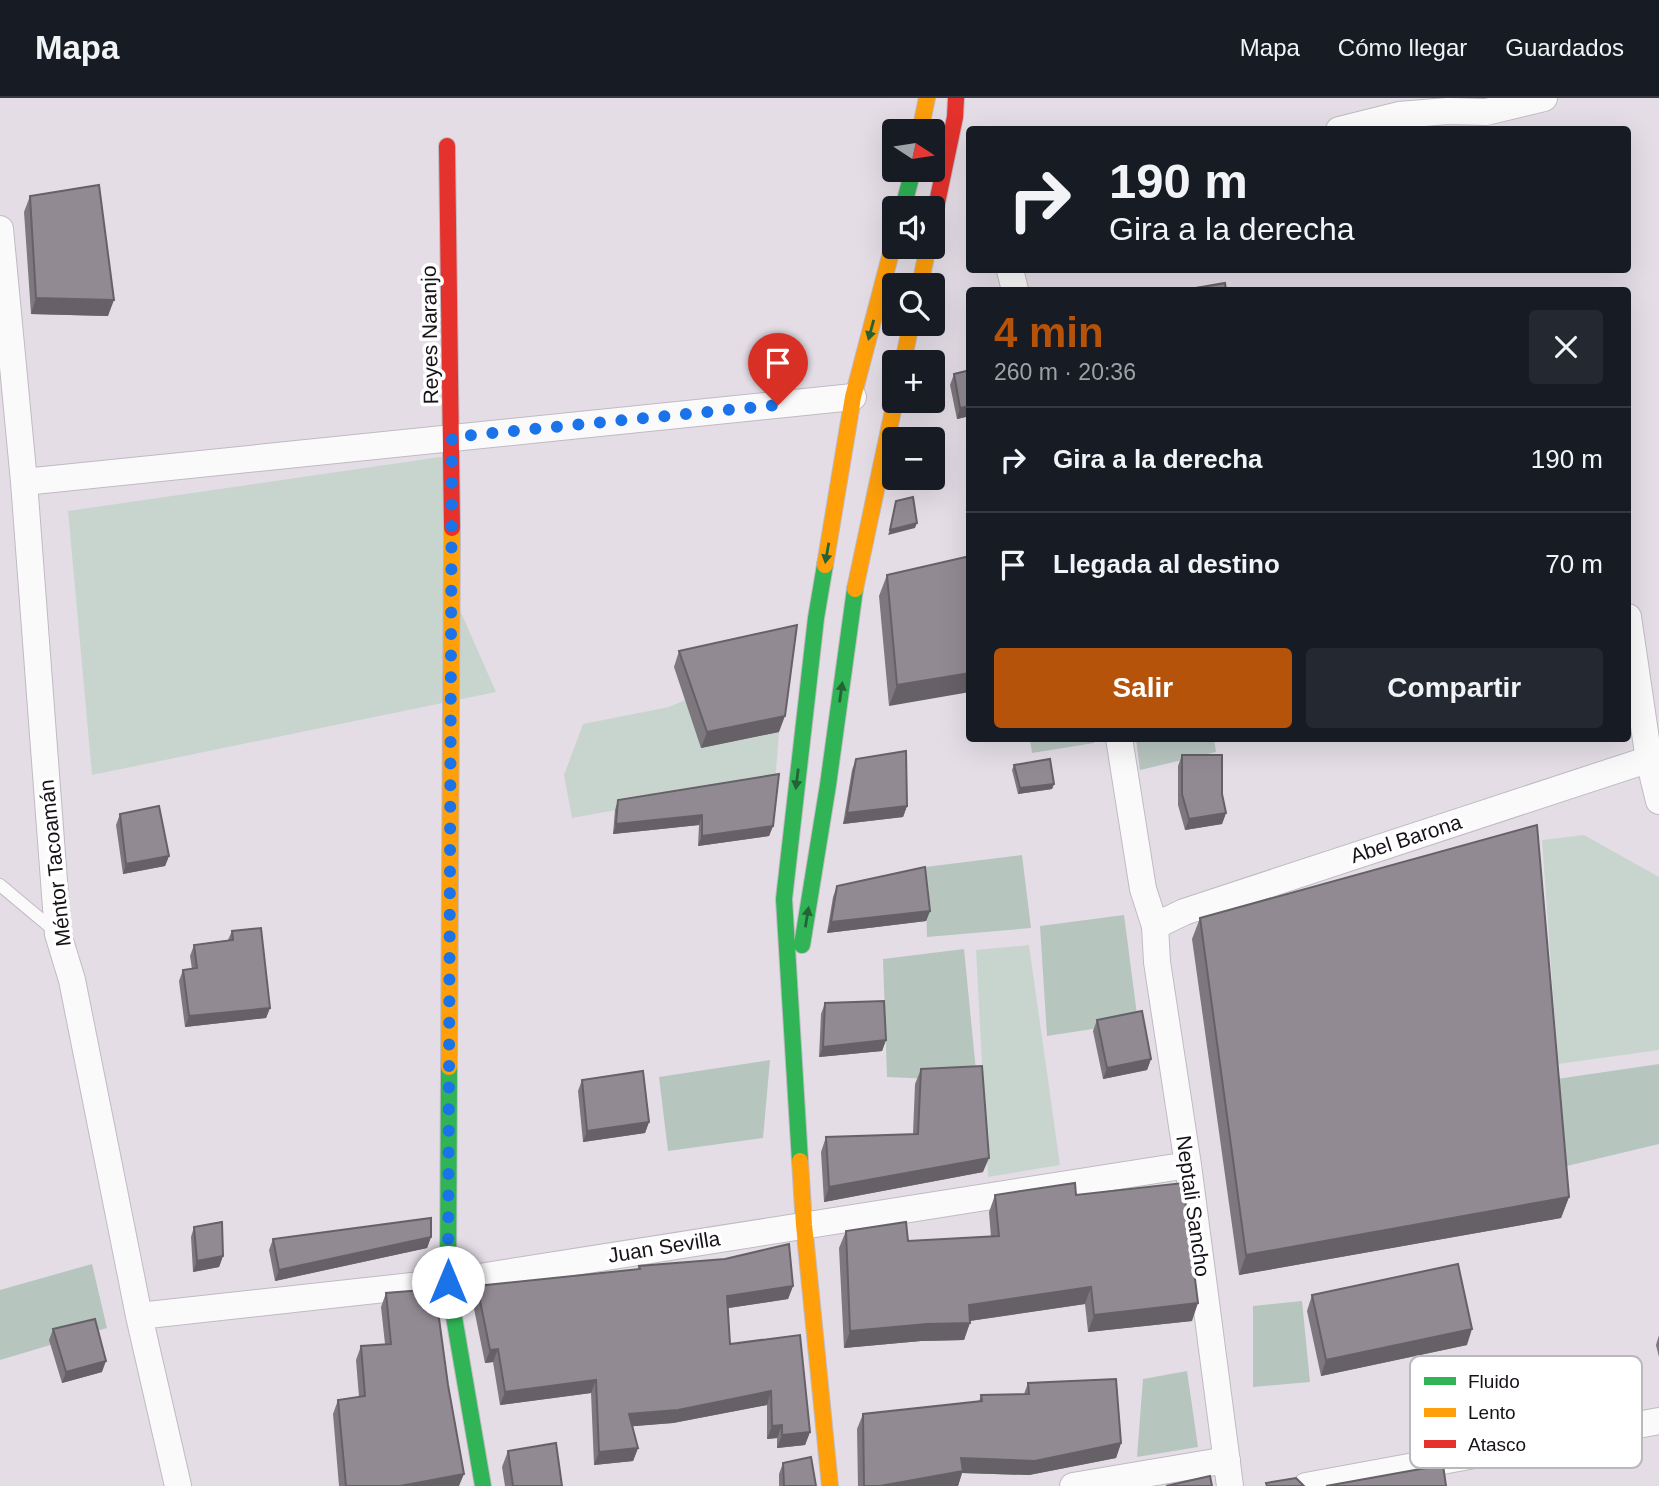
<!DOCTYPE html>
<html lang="es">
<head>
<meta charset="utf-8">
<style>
	:root { --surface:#171b24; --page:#242831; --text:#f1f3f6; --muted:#9ea1a6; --line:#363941; --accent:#b45309 }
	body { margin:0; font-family:Arial,sans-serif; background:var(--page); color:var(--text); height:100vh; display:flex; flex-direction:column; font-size:26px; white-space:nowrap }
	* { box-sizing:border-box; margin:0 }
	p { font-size:23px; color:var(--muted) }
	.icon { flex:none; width:38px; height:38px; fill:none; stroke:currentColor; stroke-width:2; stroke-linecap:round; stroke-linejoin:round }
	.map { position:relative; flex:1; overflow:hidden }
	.sheet { position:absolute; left:966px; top:189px; width:665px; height:455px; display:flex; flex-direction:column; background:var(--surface); border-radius:7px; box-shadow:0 7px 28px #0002 }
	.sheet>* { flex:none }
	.banner { position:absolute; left:966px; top:28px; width:665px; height:147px; border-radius:7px; box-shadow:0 7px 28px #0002; background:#171b24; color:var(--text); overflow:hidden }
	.needle { width:46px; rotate:102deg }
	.fabs { position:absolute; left:882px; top:21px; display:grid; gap:14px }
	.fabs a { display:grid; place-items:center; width:63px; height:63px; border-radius:7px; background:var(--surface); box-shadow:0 7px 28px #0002; font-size:35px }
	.pin { position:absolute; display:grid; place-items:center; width:60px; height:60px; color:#fff; margin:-72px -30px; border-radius:50% 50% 50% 0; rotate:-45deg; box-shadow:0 0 7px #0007 }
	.pin .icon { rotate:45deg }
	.me { position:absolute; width:77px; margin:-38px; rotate:0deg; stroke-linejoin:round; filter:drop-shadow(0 0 5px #0008) }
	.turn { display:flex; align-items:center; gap:24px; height:147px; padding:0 28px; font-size:32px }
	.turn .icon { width:91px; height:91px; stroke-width:2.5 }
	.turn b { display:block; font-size:49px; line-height:60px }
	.round { display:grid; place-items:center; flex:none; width:74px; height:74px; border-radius:7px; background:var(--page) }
	.summary { display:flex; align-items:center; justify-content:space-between; height:119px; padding:0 28px }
	h1 { font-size:42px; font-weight:600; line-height:52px; color:var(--accent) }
	.action { display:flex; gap:14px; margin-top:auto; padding:14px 28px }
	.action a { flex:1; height:80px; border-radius:7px; background:var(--accent); color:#fff; font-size:28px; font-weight:600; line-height:80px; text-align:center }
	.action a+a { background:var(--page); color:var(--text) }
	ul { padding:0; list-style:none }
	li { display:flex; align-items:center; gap:21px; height:105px; padding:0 28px; border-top:2px solid var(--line) }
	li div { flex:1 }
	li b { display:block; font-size:26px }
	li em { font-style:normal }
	header { display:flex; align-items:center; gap:42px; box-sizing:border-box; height:98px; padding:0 35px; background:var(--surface); border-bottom:2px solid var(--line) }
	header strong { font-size:33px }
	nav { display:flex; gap:38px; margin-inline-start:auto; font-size:24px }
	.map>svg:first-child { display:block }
</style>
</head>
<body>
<header>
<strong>Mapa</strong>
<nav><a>Mapa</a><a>Cómo llegar</a><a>Guardados</a></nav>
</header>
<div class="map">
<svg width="1659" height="1388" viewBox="0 0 1659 1388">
	<rect width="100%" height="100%" fill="#e4dde6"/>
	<path fill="#c8d5cf" d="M 447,358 L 444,476 L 496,594 L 92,677 L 68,413 Z
		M 685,602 L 702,650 L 779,634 L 775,686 L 700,697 L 572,720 L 564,677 L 583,626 L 669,609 Z
		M 1584,737 L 1659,779 L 1659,952 L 1558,966 L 1542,742 Z
		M 1029,847 L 1060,1067 L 988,1079 L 976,852 Z"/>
	<path fill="#b7c5bf" d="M 1030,641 L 1094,641 L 1094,645 L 1032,655 Z
		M 1136,641 L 1214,641 L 1216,654 L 1140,672 Z
		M 1022,757 L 1031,830 L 927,839 L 925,769 Z
		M 1124,817 L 1138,924 L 1047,938 L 1040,828 Z
		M 964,851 L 977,983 L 887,979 L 883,861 Z
		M 770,962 L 763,1040 L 668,1053 L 659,979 Z
		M 1659,966 L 1659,1046 L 1567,1068 L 1550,982 Z
		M 92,1166 L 107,1230 L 0,1262 L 0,1192 Z
		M 1302,1203 L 1310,1284 L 1253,1289 L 1253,1208 Z
		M 1187,1273 L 1198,1349 L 1137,1359 L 1143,1281 Z"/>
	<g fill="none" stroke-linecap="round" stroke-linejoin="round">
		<g stroke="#c0bac2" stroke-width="14">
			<path id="lane" d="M 0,787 L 55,833"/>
		</g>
		<g stroke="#c0bac2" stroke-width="28">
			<path id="street" d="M 1339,32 L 1399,17 L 1448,13 L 1486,14 L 1544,0
				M 0,131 L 24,384 L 58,836 L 72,882 L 139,1218 L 178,1388
				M 1010,172 L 1015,192
				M 24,384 L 853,299
				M 1628,519 L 1649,662 L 1659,703
				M 1119,640 L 1143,791 L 1155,828 L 1157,864 L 1188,1067 L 1230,1388
				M 1155,828 L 1184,814 L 1659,658
				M 139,1218 L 448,1184 L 1188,1067
				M 1073,1388 L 1227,1362
				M 1306,1388 L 1659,1323"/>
		</g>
		<g stroke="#c0bac2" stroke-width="18">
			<path id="fast" d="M 903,110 L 913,72
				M 802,847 L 828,687 L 855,491
				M 449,969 L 448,1184 L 483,1388
				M 800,1063 L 784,801 L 816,520 L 825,467"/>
		</g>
		<g stroke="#c0bac2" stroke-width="18">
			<path id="slow" d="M 920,33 L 927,0
				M 920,187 L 928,149
				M 903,264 L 911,226
				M 825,467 L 853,299 L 894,143
				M 855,491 L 895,303
				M 449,969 L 452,430
				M 800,1063 L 804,1127 L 830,1388"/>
		</g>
		<g stroke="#c0bac2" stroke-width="18">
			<path id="jam" d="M 447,48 L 452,430
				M 933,124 L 955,19 L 956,0"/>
		</g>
		<use href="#lane" stroke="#fbfafb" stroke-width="12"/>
		<use href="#street" stroke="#fbfafb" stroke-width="26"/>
		<use href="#fast" stroke="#30b455" stroke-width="16"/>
		<use href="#slow" stroke="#ff9f0a" stroke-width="16"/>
		<use href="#jam" stroke="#e5322d" stroke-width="16"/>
	</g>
	<path fill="#7d777e" d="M 30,98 L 108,218 L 31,216 L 24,114 Z
		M 954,276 L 970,318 L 957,321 L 950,287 Z
		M 970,458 L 889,608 L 879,498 L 887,477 Z
		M 679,553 L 779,634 L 701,650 L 674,569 Z
		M 1182,657 L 1222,696 L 1226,715 L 1222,726 L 1185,732 L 1178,707 L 1178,668 Z
		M 856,661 L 907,708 L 903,719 L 843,726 L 852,672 Z
		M 1014,667 L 1054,686 L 1052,691 L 1018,696 L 1012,672 Z
		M 618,702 L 773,728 L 769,738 L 698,748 L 699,727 L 613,736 L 615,712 Z
		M 120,716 L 169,758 L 165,768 L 123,776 L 116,727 Z
		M 837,788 L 930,813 L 926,823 L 827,835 L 833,799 Z
		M 1200,820 L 1569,1099 L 1561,1120 L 1239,1177 L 1192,841 Z
		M 232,833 L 270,910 L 266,920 L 185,929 L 179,883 L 183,872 L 192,871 L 190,858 L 194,847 L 228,842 Z
		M 825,905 L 886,942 L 882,953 L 819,959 L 821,916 Z
		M 1097,922 L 1151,961 L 1147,972 L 1103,981 L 1093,933 Z
		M 921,971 L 983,1074 L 824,1104 L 821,1054 L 826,1039 L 913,1036 L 915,986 Z
		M 582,982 L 649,1024 L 645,1035 L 583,1044 L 578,993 Z
		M 995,1097 L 1076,1097 L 1192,1223 L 1088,1234 L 1085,1206 L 970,1223 L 964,1242 L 921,1243 L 844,1250 L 839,1150 L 846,1133 L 908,1143 L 991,1139 L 989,1114 Z
		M 194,1129 L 223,1158 L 219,1169 L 193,1174 L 191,1139 Z
		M 431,1139 L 427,1150 L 275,1183 L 269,1152 L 273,1141 Z
		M 639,1168 L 793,1188 L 788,1201 L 728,1210 L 730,1246 L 810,1334 L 805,1347 L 777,1350 L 777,1340 L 767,1341 L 767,1307 L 673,1325 L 632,1328 L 638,1350 L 633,1363 L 594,1367 L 591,1295 L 500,1307 L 493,1264 L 485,1265 L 472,1201 L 477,1188 L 638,1171 Z
		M 386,1195 L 459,1388 L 339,1388 L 333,1316 L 338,1302 L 359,1299 L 356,1262 L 361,1248 L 385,1246 L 381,1209 Z
		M 1312,1197 L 1467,1247 L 1321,1278 L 1307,1213 Z
		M 53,1231 L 102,1274 L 62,1285 L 49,1242 Z
		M 1659,1237 L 1659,1259 L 1656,1247 Z
		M 1028,1285 L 1121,1345 L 1116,1360 L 1029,1377 L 962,1375 L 958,1388 L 858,1388 L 857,1331 L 863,1316 L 979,1304 L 981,1297 L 1024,1296 Z
		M 508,1353 L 562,1388 L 505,1388 L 502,1369 Z
		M 783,1365 L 816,1388 L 779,1388 L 779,1376 Z"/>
	<path fill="#666167" d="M 36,200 L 114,202 L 108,218 L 31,216 Z
		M 970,308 L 970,318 L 957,321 L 960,310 Z
		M 917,425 L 915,430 L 888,437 L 890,432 Z
		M 970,575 L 970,594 L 889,608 L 897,587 Z
		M 785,618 L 779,634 L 701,650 L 707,634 Z
		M 1054,686 L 1052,691 L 1018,696 L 1020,690 Z
		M 907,708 L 903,719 L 843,726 L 847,715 Z
		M 1226,715 L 1222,726 L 1185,732 L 1189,721 Z
		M 702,717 L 699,727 L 613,736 L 616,726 Z
		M 773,728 L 769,738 L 698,748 L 702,738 Z
		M 169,758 L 165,768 L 123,776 L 126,766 Z
		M 930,813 L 926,823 L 827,835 L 831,824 Z
		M 270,910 L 266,920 L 185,929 L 189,918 Z
		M 886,942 L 882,953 L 819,959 L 823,949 Z
		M 1151,961 L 1147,972 L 1103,981 L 1107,970 Z
		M 649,1024 L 645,1035 L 583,1044 L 587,1033 Z
		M 989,1060 L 983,1074 L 824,1104 L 829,1089 Z
		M 1569,1099 L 1561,1120 L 1239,1177 L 1246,1157 Z
		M 431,1139 L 427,1150 L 275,1183 L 279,1172 Z
		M 223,1158 L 219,1169 L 193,1174 L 197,1163 Z
		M 793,1188 L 788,1201 L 722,1211 L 727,1198 Z
		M 1091,1189 L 1085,1206 L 962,1224 L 969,1207 Z
		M 1198,1205 L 1192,1223 L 1088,1234 L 1094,1217 Z
		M 970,1225 L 964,1242 L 921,1243 L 844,1250 L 850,1233 L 927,1226 Z
		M 1472,1231 L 1467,1247 L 1321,1278 L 1326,1262 Z
		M 498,1251 L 493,1264 L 485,1265 L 490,1252 Z
		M 106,1263 L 102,1274 L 62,1285 L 66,1274 Z
		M 596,1282 L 591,1295 L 500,1307 L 505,1294 Z
		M 771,1293 L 767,1307 L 673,1325 L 624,1329 L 629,1316 Z
		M 782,1327 L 777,1340 L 767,1341 L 772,1328 Z
		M 810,1334 L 805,1347 L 777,1350 L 782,1337 Z
		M 1121,1345 L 1116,1360 L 1029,1377 L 962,1375 L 958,1388 L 880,1388 L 961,1360 Z
		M 638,1350 L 633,1363 L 594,1367 L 599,1354 Z
		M 464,1376 L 459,1388 L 400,1388 Z"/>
	<path fill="#918a93" stroke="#666167" stroke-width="2" d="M 99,87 L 114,202 L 36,200 L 30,98 Z
		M 1225,185 L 1226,192 L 1184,192 Z
		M 970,272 L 970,308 L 960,310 L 954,276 Z
		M 913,399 L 917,425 L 890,432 L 896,403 Z
		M 970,458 L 970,575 L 897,587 L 887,477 Z
		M 797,527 L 785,618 L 707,634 L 679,553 Z
		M 906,653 L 907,708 L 847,715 L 856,661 Z
		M 1182,657 L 1222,657 L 1222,696 L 1226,715 L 1189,721 L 1182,696 Z
		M 1050,661 L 1054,686 L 1020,690 L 1014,667 Z
		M 779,676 L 773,728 L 702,738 L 702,717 L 616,726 L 618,702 Z
		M 159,708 L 169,758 L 126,766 L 120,716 Z
		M 1537,727 L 1569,1099 L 1246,1157 L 1200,820 Z
		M 925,769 L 930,813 L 831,824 L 837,788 Z
		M 261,830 L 270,910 L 189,918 L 183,872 L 197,870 L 194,847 L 233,842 L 232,833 Z
		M 884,903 L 886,942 L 823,949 L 825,905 Z
		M 1142,913 L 1151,961 L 1107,970 L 1097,922 Z
		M 982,968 L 989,1060 L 829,1089 L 826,1039 L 918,1036 L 921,971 Z
		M 643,973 L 649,1024 L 587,1033 L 582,982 Z
		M 1075,1085 L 1076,1097 L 1183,1085 L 1198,1205 L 1094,1217 L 1091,1189 L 969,1207 L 970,1225 L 927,1226 L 850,1233 L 846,1133 L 906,1124 L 908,1143 L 999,1138 L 995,1097 Z
		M 431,1120 L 431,1139 L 279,1172 L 273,1141 Z
		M 222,1124 L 223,1158 L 197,1163 L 194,1129 Z
		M 789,1146 L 793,1188 L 727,1198 L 730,1246 L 800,1237 L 810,1334 L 782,1337 L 782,1327 L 772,1328 L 771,1293 L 678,1312 L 629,1316 L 638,1350 L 599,1354 L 596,1282 L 505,1294 L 498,1251 L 490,1252 L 477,1188 L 640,1171 L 639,1168 L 725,1161 Z
		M 1458,1166 L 1472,1231 L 1326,1262 L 1312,1197 Z
		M 435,1191 L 448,1287 L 464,1376 L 400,1388 L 346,1388 L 338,1302 L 365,1298 L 361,1248 L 391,1246 L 386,1195 Z
		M 95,1221 L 106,1263 L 66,1274 L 53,1231 Z
		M 1116,1281 L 1121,1345 L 1035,1363 L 961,1360 L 963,1373 L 880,1388 L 864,1388 L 863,1316 L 982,1303 L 981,1297 L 1029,1296 L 1028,1285 Z
		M 556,1345 L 562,1388 L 513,1388 L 508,1353 Z
		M 811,1359 L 816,1388 L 784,1388 L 783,1365 Z
		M 1443,1367 L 1446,1388 L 1326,1388 Z
		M 1210,1378 L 1212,1388 L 1166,1388 Z
		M 1296,1380 L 1304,1388 L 1267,1388 L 1266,1385 Z"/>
	<defs><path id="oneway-solid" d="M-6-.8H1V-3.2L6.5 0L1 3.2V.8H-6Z" transform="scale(1.75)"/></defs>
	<g fill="#246336">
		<use href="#oneway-solid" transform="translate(871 232) rotate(105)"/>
		<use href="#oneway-solid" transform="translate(827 455) rotate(100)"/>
		<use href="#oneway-solid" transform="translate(841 594) rotate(-82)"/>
		<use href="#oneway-solid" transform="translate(797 681) rotate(97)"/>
		<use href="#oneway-solid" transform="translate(807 819) rotate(-81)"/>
	</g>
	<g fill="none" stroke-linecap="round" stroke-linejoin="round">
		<path stroke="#1a73e8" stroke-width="12" stroke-dasharray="0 21.6" d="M 448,1184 L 452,339 L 778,307"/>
	</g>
	<g text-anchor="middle" stroke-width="7" stroke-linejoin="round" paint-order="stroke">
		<g font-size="21" fill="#171218" stroke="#fff">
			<text transform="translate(430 237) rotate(-91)" y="7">Reyes Naranjo</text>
			<text transform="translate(1406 741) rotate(-18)" y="7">Abel Barona</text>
			<text transform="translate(55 765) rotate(-96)" y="7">Méntor Tacoamán</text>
			<text transform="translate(1193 1108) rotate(82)" y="7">Neptali Sancho</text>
			<text transform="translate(664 1149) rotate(-9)" y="7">Juan Sevilla</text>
		</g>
	</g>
	<rect x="1410" y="1258" width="232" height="112" rx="10" fill="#fff" stroke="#b9b8ba" stroke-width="2"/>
	<rect x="1424" y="1279" width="32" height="8" fill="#30b455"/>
	<rect x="1424" y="1310" width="32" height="9" fill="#ff9f0a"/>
	<rect x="1424" y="1342" width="32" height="8" fill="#e5322d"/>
	<g font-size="19" fill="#171218">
		<text x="1468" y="1290">Fluido</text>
		<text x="1468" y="1321">Lento</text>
		<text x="1468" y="1353">Atasco</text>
	</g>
</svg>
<div class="fabs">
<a><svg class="needle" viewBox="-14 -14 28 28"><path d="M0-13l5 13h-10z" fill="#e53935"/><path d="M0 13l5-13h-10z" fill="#9ea1a6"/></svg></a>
<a><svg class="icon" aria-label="sound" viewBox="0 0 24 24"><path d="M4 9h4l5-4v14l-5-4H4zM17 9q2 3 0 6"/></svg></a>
<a><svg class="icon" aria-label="search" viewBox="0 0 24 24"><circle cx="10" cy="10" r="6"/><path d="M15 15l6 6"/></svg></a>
<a>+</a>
<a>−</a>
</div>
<div class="pin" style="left:778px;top:307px;background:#d93025"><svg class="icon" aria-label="arrive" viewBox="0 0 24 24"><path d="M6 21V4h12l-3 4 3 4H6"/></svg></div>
<svg class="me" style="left:448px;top:1184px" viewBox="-20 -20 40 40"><circle r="19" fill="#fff"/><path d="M0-13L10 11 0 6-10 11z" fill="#1a73e8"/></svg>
<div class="banner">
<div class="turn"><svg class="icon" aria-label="right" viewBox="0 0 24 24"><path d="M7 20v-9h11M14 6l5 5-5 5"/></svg><div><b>190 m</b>Gira a la derecha</div></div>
</div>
<section class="sheet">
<div class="summary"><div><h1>4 min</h1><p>260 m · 20:36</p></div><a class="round"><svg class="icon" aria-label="close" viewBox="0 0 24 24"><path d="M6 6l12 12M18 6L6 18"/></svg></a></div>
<ul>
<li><svg class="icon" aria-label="right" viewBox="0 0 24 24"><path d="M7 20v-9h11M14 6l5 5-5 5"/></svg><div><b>Gira a la derecha</b></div><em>190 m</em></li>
<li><svg class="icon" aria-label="arrive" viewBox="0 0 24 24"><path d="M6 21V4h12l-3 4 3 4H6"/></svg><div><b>Llegada al destino</b></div><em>70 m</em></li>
</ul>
<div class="action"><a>Salir</a><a>Compartir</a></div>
</section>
</div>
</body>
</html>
